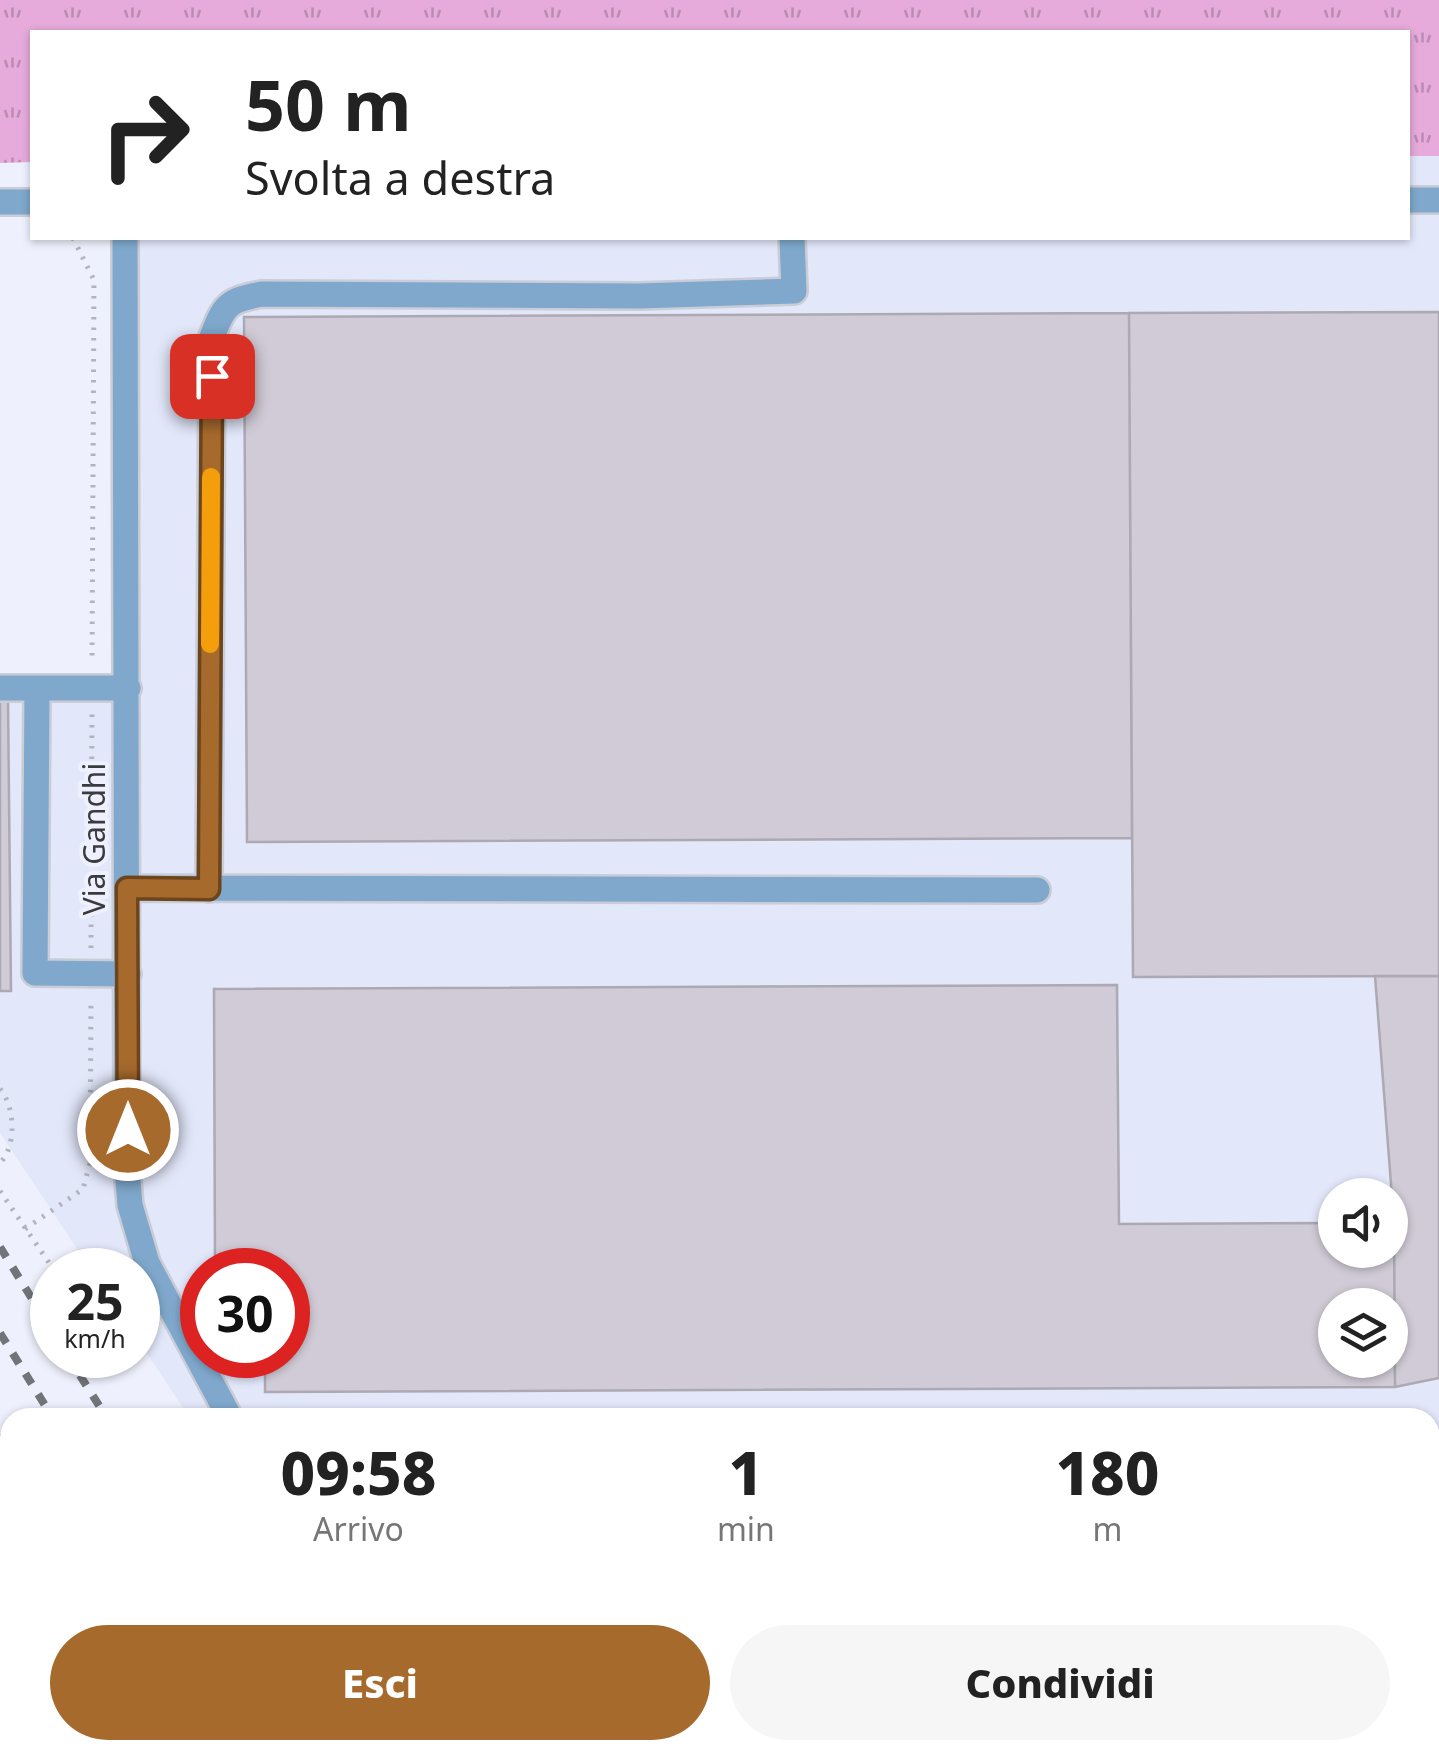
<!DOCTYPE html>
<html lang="it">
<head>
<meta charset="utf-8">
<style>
	:root { --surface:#fff; --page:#f6f6f6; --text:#222; --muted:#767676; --accent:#a76a2d }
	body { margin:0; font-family:"Noto Sans",sans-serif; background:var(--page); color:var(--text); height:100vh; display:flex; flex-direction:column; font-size:38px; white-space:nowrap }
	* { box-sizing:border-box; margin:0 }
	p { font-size:32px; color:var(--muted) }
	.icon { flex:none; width:55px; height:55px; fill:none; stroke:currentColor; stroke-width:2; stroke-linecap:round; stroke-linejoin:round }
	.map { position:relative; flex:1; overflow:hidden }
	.side { position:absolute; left:0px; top:1408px; width:1440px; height:352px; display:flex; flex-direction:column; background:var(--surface); border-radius:30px 30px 0 0; box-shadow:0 2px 8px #0004 }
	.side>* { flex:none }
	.top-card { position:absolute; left:30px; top:30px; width:1380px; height:210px; border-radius:0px; box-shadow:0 2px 8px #0004; background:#fff; color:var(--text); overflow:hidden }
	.buttons { position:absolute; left:1318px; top:1178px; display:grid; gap:20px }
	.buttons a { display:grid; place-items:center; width:90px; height:90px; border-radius:50%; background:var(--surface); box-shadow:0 2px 8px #0004; font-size:50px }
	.speed { position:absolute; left:30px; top:1248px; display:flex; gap:20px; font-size:50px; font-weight:700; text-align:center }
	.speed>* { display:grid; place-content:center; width:130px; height:130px; border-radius:50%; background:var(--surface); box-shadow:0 2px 8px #0004; line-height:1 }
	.speed small { font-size:25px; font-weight:400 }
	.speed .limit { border:15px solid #d22; background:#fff; color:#111 }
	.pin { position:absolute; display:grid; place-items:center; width:85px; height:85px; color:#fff; margin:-42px; border-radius:20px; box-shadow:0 5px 15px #0006 }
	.me { position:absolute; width:110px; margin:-55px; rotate:0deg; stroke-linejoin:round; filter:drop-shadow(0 0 8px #0008) }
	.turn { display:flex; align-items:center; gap:35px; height:210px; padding:0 50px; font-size:45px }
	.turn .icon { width:130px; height:130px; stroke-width:2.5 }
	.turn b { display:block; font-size:70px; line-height:85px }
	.eta { display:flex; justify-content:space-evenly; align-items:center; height:170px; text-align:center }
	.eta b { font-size:60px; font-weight:800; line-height:70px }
	.action { display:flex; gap:20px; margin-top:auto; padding:20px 50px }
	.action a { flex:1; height:115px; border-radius:60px; background:var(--accent); color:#fff; font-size:40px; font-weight:800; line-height:115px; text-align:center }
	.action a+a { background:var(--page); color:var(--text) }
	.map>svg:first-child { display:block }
</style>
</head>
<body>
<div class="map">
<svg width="1439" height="1758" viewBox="0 0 1439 1758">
	<defs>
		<pattern id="grass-tufts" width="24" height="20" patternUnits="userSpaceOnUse" patternTransform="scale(2.5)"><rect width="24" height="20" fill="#e6abda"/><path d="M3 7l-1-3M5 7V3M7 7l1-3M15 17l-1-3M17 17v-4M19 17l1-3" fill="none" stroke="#bb8cb2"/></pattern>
	</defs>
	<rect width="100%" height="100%" fill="#eef1fd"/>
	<path fill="#e2e7fa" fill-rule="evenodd" d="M 1408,156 L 1439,156 L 1439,1758 L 415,1758 L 409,1750 L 1430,1750 L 1430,1418 L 189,1417 L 138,1340 L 138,1270 L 91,1270 L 0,1133 L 0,675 L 114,674 L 117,238 L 1408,238 ZM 1335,1195 L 1390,1195 L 1390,1250 L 1335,1250 ZM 202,1270 L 288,1270 L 288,1355 L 202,1355 ZM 1335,1305 L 1390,1305 L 1390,1360 L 1335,1360 Z"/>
	<path fill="url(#grass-tufts)" d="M 0,0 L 1439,0 L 1439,156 L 1408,156 L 1408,32 L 32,32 L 32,162 L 0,163 Z"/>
	<path fill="#d0cbd6" stroke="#ada9b3" stroke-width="2.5" fill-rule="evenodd" d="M 1439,312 L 1439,976 L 1133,977 L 1129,313 Z
		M 1129,313 L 1132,838 L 247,842 L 244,317 Z
		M 0,699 L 8,699 L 11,991 L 0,991 Z
		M 1375,976 L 1439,976 L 1439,1378 L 1395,1387 L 1394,1223 Z
		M 1117,985 L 1119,1224 L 1335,1223 L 1335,1250 L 1390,1250 L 1390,1223 L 1394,1223 L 1395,1387 L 265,1392 L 265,1355 L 288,1355 L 288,1270 L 215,1270 L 214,989 ZM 1335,1305 L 1390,1305 L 1390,1360 L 1335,1360 Z
		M 0,1435 L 10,1451 L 10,1460 L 6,1463 L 10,1469 L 10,1529 L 6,1531 L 0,1522 Z
		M 1430,1568 L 1439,1568 L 1439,1687 L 1430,1687 Z
		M 995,1752 L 1439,1754 L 1439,1758 L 995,1758 Z"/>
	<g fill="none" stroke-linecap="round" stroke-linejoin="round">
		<g stroke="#cacdd7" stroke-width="30">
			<path id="minor" d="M 1408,200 L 1439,200
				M 0,202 L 32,202
				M 125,238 L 127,1169 L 130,1205 L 147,1263 L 230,1418
				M 0,688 L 128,688
				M 37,688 L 35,973 L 128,974
				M 127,888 L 1037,890
				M 209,889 L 212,337 C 224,304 229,300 262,294 L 639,296 L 794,291 L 792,238
				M 422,1750 L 427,1758"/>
		</g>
		<path stroke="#b1b3bd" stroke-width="5" stroke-dasharray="2.5 8" stroke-linecap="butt" d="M 73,238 L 94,280 L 92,663
			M 91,948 L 92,714
			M 0,1089 C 15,1106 17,1146 0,1163
			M 0,1191 L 54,1270
			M 25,1229 L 83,1189 L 90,1163 L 91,999"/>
		<use href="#minor" stroke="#7fa8cc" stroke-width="25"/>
		<path stroke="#72747a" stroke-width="8" stroke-dasharray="12 12" stroke-linecap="butt" d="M 0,1247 L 52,1331
			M 0,1333 L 53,1418
			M 67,1355 L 107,1418
			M 238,1750 L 243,1758
			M 258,1750 L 263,1758
			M 307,1750 L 312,1758"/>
	</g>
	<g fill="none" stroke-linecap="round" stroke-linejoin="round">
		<g stroke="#6d451d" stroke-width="25">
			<path id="route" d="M 128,1130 L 127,888 L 209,889 L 212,376"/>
		</g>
		<use href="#route" stroke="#a76a2d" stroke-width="18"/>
		<path stroke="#f59e0b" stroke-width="18" d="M 210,644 L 211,477"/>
	</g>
	<g text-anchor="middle" stroke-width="8" stroke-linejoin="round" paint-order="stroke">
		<g font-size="30" fill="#3a3b3f" stroke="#eef1fd">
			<text transform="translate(95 839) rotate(-90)" y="10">Via Gandhi</text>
		</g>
	</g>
</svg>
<div class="buttons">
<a><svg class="icon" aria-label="sound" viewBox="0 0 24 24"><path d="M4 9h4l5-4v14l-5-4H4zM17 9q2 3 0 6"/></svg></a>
<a><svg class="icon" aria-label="layers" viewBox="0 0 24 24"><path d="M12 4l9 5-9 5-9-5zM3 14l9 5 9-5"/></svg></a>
</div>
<div class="speed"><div>25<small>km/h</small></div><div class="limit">30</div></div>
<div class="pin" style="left:212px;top:376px;background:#d93025"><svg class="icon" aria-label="arrive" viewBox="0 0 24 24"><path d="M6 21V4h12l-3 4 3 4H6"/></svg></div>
<svg class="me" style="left:128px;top:1130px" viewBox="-20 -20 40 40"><circle r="17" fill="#a76a2d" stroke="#fff" stroke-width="3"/><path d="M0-11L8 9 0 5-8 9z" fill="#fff"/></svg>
<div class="top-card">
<div class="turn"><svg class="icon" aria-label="right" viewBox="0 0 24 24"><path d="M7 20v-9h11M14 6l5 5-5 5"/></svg><div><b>50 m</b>Svolta a destra</div></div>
</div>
<section class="side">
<div class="eta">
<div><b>09:58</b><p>Arrivo</p></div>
<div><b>1</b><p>min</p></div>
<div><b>180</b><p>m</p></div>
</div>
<div class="action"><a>Esci</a><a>Condividi</a></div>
</section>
</div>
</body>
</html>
